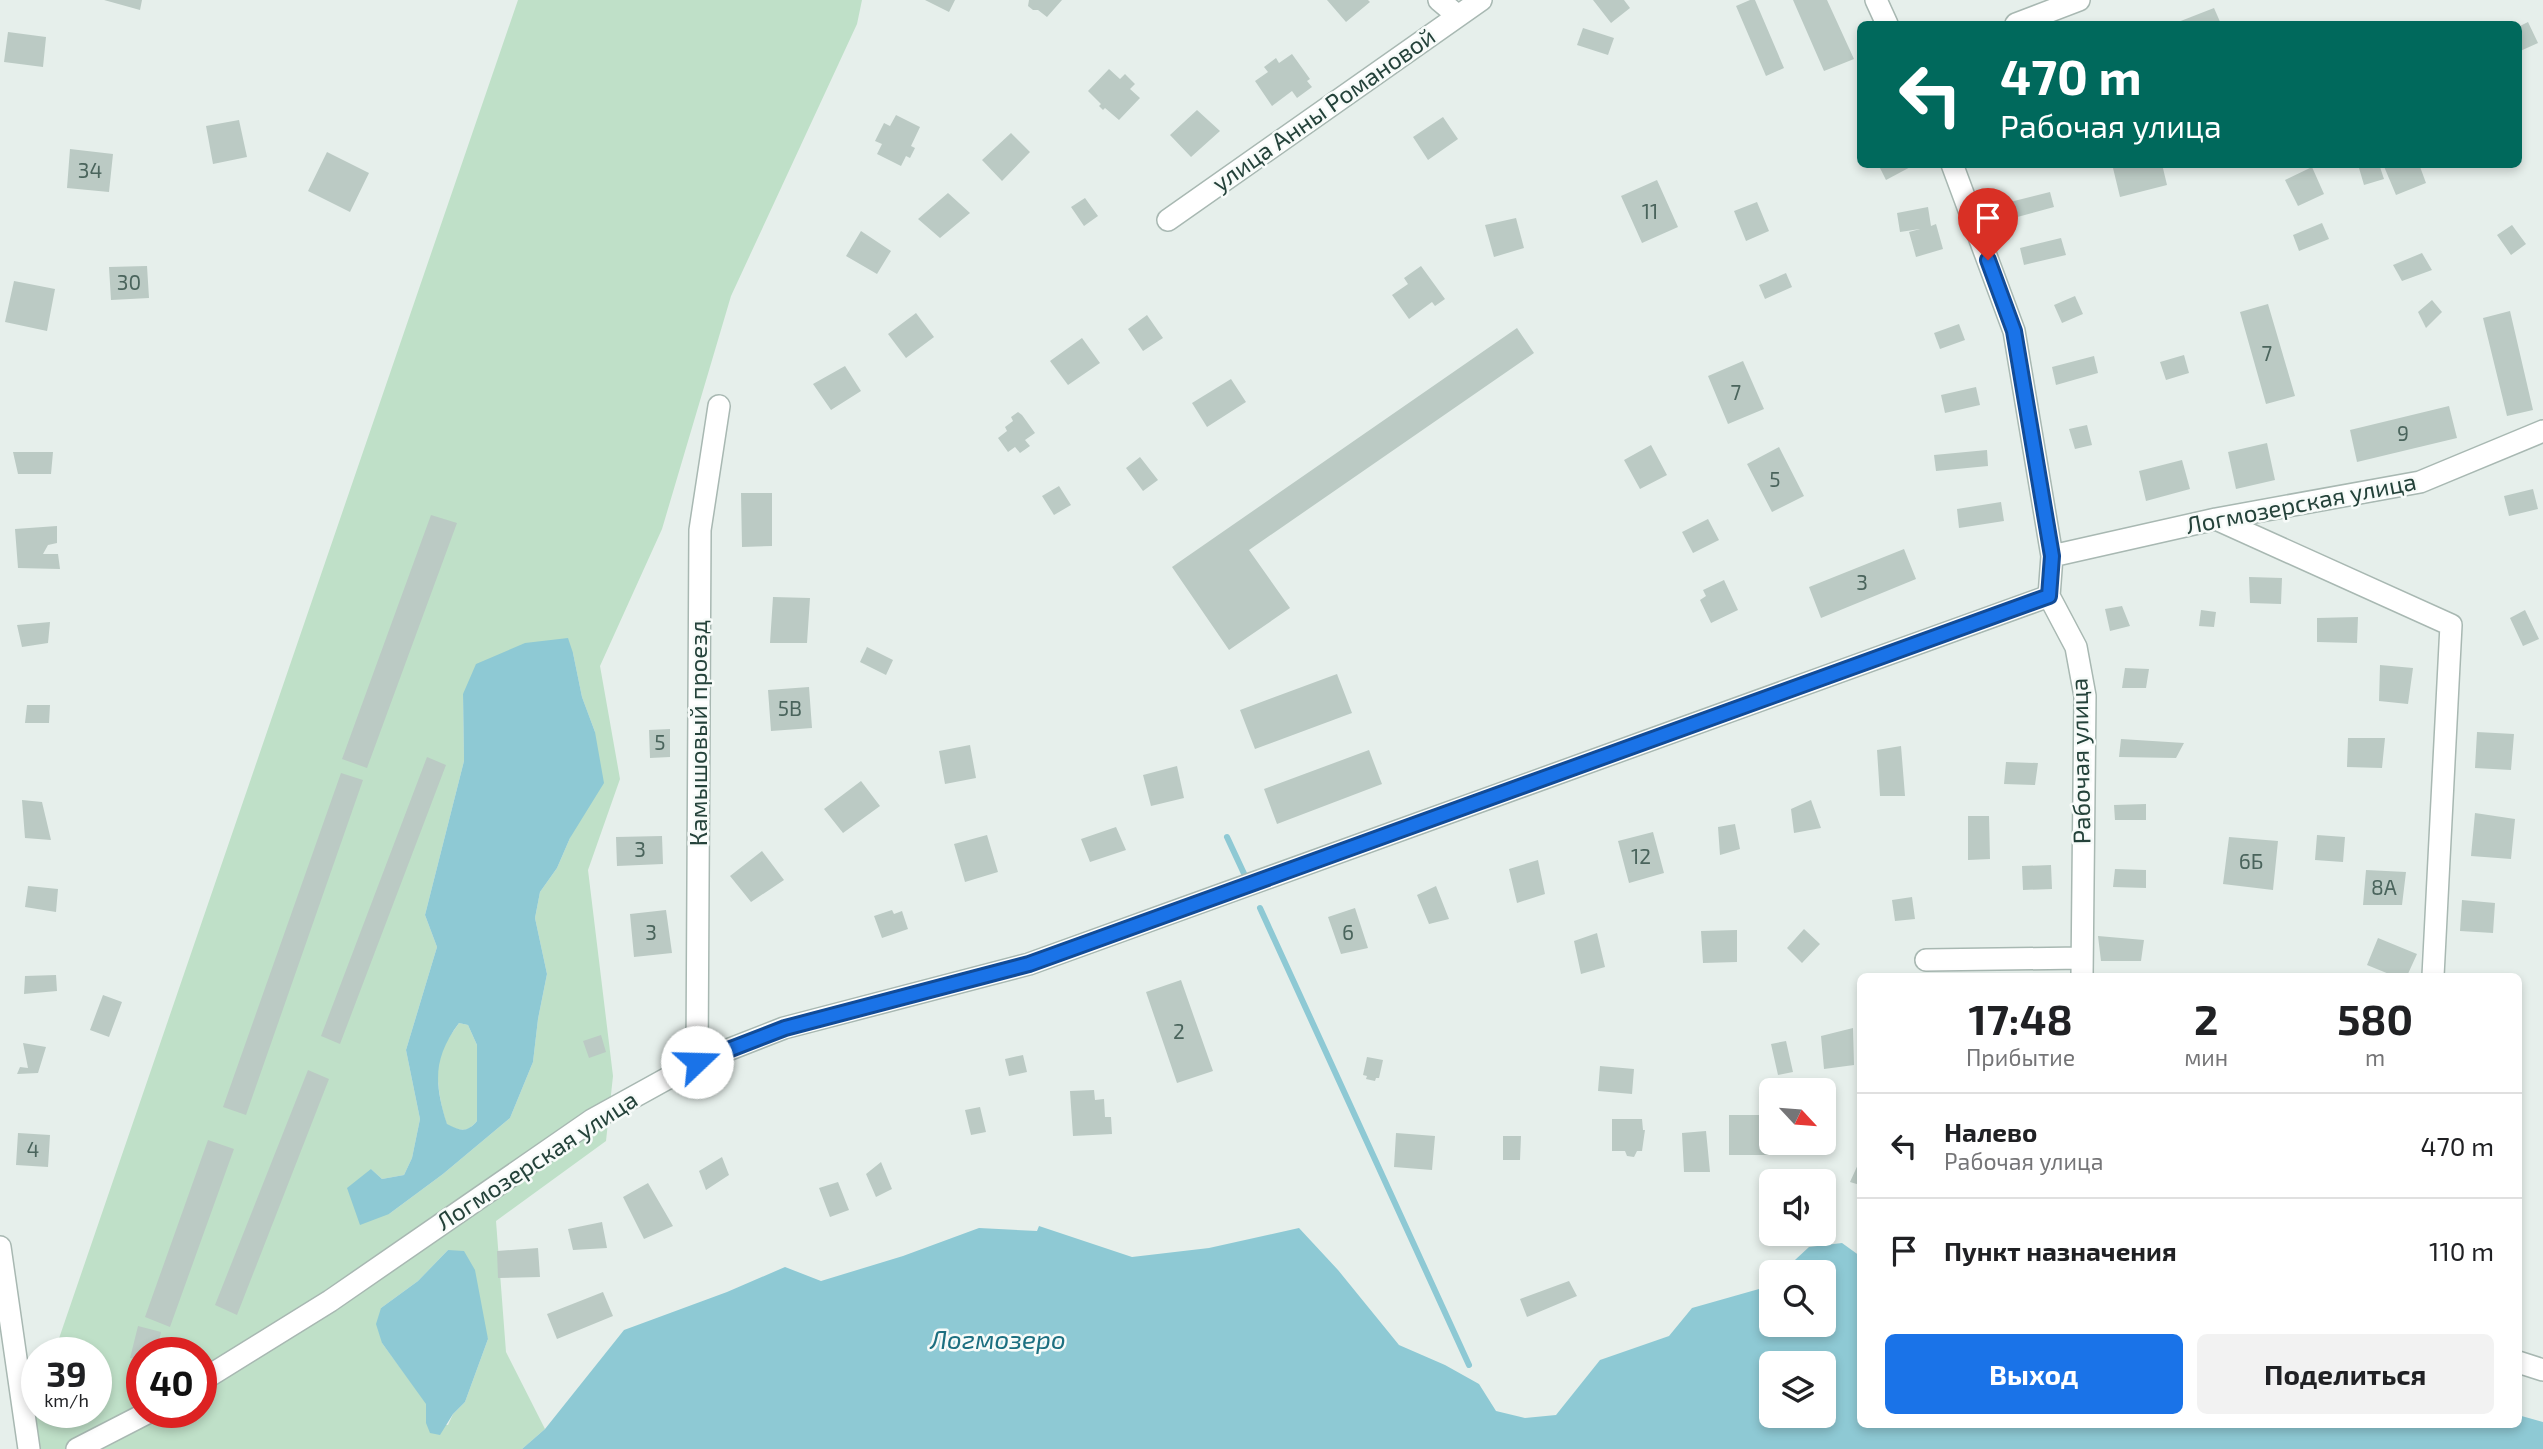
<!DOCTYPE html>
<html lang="ru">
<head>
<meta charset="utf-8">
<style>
	:root { --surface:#fff; --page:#f2f2f2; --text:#202124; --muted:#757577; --line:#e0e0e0; --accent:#1a73e8 }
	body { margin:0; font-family:"Exo 2",sans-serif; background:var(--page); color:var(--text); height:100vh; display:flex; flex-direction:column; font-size:26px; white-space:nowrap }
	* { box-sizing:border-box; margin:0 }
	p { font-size:23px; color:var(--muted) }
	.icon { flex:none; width:38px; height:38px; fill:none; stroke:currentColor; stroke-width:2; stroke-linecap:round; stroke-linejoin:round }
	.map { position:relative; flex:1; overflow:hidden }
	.side { position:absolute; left:1857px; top:973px; width:665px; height:455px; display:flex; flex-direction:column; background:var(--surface); border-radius:10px; box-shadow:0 4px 10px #0003 }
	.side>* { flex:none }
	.hud { position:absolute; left:1857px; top:21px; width:665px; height:147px; border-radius:10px; box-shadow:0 4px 10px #0003; background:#00695c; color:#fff; overflow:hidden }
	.needle { width:46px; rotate:116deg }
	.tools { position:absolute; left:1759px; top:1078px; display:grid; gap:14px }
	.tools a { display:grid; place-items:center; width:77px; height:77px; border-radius:10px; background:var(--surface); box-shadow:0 4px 10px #0003; font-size:35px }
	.speed { position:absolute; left:21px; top:1337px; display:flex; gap:14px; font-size:35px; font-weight:700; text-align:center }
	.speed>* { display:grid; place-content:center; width:91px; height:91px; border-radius:50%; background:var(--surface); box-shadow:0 4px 10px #0003; line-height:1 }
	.speed small { font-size:18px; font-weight:400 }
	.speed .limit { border:10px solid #d22; background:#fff; color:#111 }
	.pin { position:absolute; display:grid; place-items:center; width:60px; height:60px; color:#fff; margin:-72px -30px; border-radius:50% 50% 50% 0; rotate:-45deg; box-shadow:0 0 7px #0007 }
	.pin .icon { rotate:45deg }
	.me { position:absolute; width:77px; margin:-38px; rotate:69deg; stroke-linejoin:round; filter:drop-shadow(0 0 5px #0008) }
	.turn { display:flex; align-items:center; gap:24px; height:147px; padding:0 28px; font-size:32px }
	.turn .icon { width:91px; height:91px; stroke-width:2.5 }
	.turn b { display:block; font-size:49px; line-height:60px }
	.eta { display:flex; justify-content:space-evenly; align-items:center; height:119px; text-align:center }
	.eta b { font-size:42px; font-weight:700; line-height:49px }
	.cta { display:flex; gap:14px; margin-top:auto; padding:14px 28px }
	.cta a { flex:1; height:80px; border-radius:10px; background:var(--accent); color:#fff; font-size:28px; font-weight:700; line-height:80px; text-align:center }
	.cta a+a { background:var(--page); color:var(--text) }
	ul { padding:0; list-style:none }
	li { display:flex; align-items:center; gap:21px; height:105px; padding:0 28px; border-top:2px solid var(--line) }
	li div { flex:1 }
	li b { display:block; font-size:26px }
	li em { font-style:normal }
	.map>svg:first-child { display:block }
</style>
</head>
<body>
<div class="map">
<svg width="2543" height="1449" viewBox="0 0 2543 1449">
	<rect width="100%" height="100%" fill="#e6efeb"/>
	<path fill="#bfe0c8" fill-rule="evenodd" d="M 518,0 L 862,0 L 857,24 L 731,296 L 662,529 L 600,666 L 620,779 L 588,870 L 613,1076 L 606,1141 L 496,1221 L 506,1352 L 545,1429 L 522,1449 L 21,1449 L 37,1402 L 37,1412 L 96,1412 L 96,1353 L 54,1353 ZM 573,653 L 582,697 L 595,732 L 570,838 L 557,868 L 540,892 L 535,918 L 547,974 L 538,1019 L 533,1062 L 510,1118 L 443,1174 L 389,1214 L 371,1169 L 382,1179 L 404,1175 L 412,1158 L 420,1119 L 406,1050 L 437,947 L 425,915 L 464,761 L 463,694 ZM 448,1250 L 488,1339 L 465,1402 L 453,1414 L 448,1425 L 426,1423 L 427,1404 L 382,1343 L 381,1308 L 418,1281 ZM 142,1353 L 201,1353 L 201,1412 L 142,1412 Z
		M 459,1023 L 468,1025 L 477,1045 L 477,1121 C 467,1133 461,1131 447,1125 C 440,1103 434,1074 441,1052 C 445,1042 453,1032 459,1023 Z"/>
	<path fill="#8ec9d4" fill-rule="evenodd" d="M 568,638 L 573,653 L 582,697 L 595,732 L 604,783 L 570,838 L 557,868 L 540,892 L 535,918 L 547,974 L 538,1019 L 533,1062 L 510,1118 L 443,1174 L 389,1214 L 360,1225 L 347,1188 L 371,1169 L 382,1179 L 404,1175 L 412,1158 L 420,1119 L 406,1050 L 437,947 L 425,915 L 464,761 L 463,694 L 476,664 L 525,643 ZM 459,1023 L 468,1025 L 477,1045 L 477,1121 C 467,1133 460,1131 447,1124 C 434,1083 433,1058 459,1023 Z
		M 1039,1226 L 1132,1257 L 1209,1248 L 1299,1228 L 1338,1270 L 1399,1345 L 1445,1365 L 1479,1384 L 1496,1411 L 1525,1418 L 1556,1415 L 1600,1360 L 1669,1336 L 1692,1308 L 1766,1287 L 1771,1282 L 1771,1325 L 1824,1325 L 1824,1272 L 1782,1272 L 1809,1247 L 1842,1243 L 1860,1256 L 1860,1424 L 2518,1424 L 2518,1415 L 2543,1422 L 2543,1449 L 522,1449 L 545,1429 L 624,1330 L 727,1292 L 785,1267 L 821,1281 L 903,1256 L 979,1228 L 1037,1231 ZM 1771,1363 L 1824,1363 L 1824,1416 L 1771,1416 Z
		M 448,1250 L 464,1251 L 475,1270 L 488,1339 L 465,1402 L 453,1414 L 440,1435 L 430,1433 L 426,1423 L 426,1404 L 382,1343 L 376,1324 L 381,1308 L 418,1281 Z"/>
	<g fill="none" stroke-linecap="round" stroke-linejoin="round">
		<path stroke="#8ec9d4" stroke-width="6" d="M 1227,837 L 1247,880
			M 1260,908 L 1469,1365"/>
	</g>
	<path fill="#bbcac4" d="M 104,0 L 142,0 L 140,10 Z
		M 925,0 L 955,0 L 949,12 Z
		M 1029,0 L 1062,0 L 1047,17 L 1038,10 L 1033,10 L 1028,6 Z
		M 1327,0 L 1368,0 L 1370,2 L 1346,22 Z
		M 1593,0 L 1624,0 L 1630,8 L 1611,23 Z
		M 1750,0 L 1755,0 L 1784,68 L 1766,76 L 1736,6 Z
		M 1793,0 L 1827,0 L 1854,59 L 1824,71 Z
		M 2214,8 L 2221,24 L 2173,24 Z
		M 2528,22 L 2538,43 L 2518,52 L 2518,27 Z
		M 1583,28 L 1614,38 L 1608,55 L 1577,45 Z
		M 8,32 L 46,37 L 43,67 L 4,62 Z
		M 1292,54 L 1310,79 L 1307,81 L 1312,87 L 1297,98 L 1292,91 L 1272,106 L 1255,81 L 1268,72 L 1264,67 L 1276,58 L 1279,63 Z
		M 1109,69 L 1120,79 L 1125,74 L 1135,84 L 1130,89 L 1140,98 L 1119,120 L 1105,108 L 1103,110 L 1099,106 L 1101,104 L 1088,91 Z
		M 1197,110 L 1220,131 L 1191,157 L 1170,135 Z
		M 896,115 L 920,127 L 911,146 L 915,148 L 910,158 L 906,156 L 901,166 L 877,154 L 882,144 L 875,141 L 884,123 L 890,126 Z
		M 1443,117 L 1458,139 L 1428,160 L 1413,137 Z
		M 239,120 L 247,157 L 213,164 L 206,126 Z
		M 1011,133 L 1030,152 L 1002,181 L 982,160 Z
		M 70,149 L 113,154 L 109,192 L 67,188 Z
		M 327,152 L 369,173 L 350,212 L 308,191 Z
		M 1878,164 L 1916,164 L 1886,180 Z
		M 2127,164 L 2162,164 L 2167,185 L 2120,197 L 2113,168 Z
		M 2368,164 L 2379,164 L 2384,179 L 2364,185 L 2359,168 Z
		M 2383,164 L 2419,164 L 2426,183 L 2396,195 Z
		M 2312,167 L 2324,194 L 2298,206 L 2285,180 Z
		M 1657,180 L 1678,227 L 1642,243 L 1621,196 Z
		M 2050,192 L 2054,207 L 2010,219 L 2006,203 Z
		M 948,193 L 970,213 L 940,238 L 918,219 Z
		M 1085,198 L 1098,216 L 1084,226 L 1071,207 Z
		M 1757,202 L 1769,231 L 1746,241 L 1734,211 Z
		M 1928,207 L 1931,226 L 1936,224 L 1943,249 L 1916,257 L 1909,232 L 1920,229 L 1900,232 L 1897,213 Z
		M 1516,218 L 1524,248 L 1494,257 L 1485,225 Z
		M 2322,223 L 2329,239 L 2299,251 L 2293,235 Z
		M 2512,225 L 2526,244 L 2511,255 L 2497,235 Z
		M 861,231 L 891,251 L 877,274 L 846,256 Z
		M 2061,238 L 2066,255 L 2024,265 L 2020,248 Z
		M 2422,253 L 2432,270 L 2402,281 L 2393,265 Z
		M 147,266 L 149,298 L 111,300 L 109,267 Z
		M 1421,266 L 1445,299 L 1435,306 L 1432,302 L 1409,319 L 1392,295 L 1408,284 L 1404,278 Z
		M 1786,273 L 1792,287 L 1765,299 L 1759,285 Z
		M 14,281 L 55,289 L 47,331 L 5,322 Z
		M 2075,296 L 2083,314 L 2062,323 L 2054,305 Z
		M 2432,300 L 2442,312 L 2426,328 L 2418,312 Z
		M 2268,304 L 2295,396 L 2266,404 L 2240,312 Z
		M 2510,311 L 2533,410 L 2507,416 L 2483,318 Z
		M 916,313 L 934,337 L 906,358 L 888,334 Z
		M 1147,315 L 1163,338 L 1143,351 L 1128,329 Z
		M 1959,324 L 1965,340 L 1940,349 L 1934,333 Z
		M 1517,328 L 1534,353 L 1249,550 L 1290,608 L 1229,650 L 1172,567 Z
		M 1082,338 L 1100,363 L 1068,385 L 1050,361 Z
		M 2184,355 L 2189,373 L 2166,380 L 2160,362 Z
		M 2094,356 L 2098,373 L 2056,385 L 2052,367 Z
		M 1743,361 L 1764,409 L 1728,424 L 1708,376 Z
		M 845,366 L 861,391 L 831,410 L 813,384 Z
		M 1231,379 L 1246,402 L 1207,427 L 1192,403 Z
		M 1976,387 L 1980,405 L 1945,413 L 1941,395 Z
		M 2449,406 L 2457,438 L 2357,462 L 2350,430 Z
		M 1018,412 L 1022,415 L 1035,433 L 1025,440 L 1030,446 L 1020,453 L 1015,447 L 1008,452 L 998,438 L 1007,431 L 1005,427 L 1013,421 L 1011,417 Z
		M 2087,425 L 2092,445 L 2075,449 L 2069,429 Z
		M 2267,443 L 2275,480 L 2236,489 L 2228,452 Z
		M 1651,445 L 1667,475 L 1640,489 L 1624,460 Z
		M 1779,447 L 1804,496 L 1772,512 L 1747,464 Z
		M 1987,450 L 1988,466 L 1936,471 L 1934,455 Z
		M 13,452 L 53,452 L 51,474 L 18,474 Z
		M 1140,457 L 1158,480 L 1143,491 L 1126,468 Z
		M 2182,460 L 2190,489 L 2146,501 L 2139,471 Z
		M 1059,486 L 1071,505 L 1054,515 L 1042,496 Z
		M 2533,489 L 2538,509 L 2509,516 L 2504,496 Z
		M 741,493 L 772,493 L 772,546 L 742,547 Z
		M 2001,502 L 2004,521 L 1959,528 L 1957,509 Z
		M 431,515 L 457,523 L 367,768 L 342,759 Z
		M 1708,519 L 1719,540 L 1693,553 L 1682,532 Z
		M 57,526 L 57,543 L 48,545 L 43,554 L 58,554 L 60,569 L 18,568 L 15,529 Z
		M 1904,549 L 1916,579 L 1821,618 L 1809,587 Z
		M 2249,577 L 2282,578 L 2281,604 L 2250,603 Z
		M 1724,580 L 1738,610 L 1711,623 L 1700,600 L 1706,596 L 1703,590 Z
		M 773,597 L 810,598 L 807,643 L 770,643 Z
		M 2122,606 L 2130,626 L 2110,631 L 2105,609 Z
		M 2201,610 L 2216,612 L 2214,627 L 2199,626 Z
		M 2525,610 L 2539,639 L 2523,646 L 2510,618 Z
		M 2358,617 L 2357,643 L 2317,642 L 2317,618 Z
		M 50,622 L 48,643 L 22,647 L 17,625 Z
		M 867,647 L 893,660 L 886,675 L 860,662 Z
		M 2380,665 L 2413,668 L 2408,704 L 2379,701 Z
		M 2125,668 L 2149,669 L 2146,688 L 2122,688 Z
		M 1337,674 L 1352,713 L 1255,749 L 1240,710 Z
		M 809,687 L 812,728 L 771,731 L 768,690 Z
		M 27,705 L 50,705 L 49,723 L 25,723 Z
		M 670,729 L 670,757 L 650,758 L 649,730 Z
		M 2477,732 L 2514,734 L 2511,770 L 2475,768 Z
		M 2348,738 L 2385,738 L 2382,768 L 2347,767 Z
		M 2121,739 L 2184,743 L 2176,758 L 2119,757 Z
		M 970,745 L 976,778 L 945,784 L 939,751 Z
		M 1901,746 L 1905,796 L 1880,796 L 1877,750 Z
		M 1369,750 L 1382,784 L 1277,824 L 1264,789 Z
		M 427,757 L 446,765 L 340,1044 L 321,1036 Z
		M 2006,762 L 2038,763 L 2035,785 L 2004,784 Z
		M 1177,766 L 1184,798 L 1151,806 L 1143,775 Z
		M 341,773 L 363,780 L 246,1115 L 223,1107 Z
		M 861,781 L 880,806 L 843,833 L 824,809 Z
		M 22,800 L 42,802 L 51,840 L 25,838 Z
		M 1811,800 L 1821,828 L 1794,833 L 1791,809 Z
		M 2146,804 L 2146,820 L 2115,820 L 2114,805 Z
		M 2475,813 L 2515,819 L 2511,859 L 2471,856 Z
		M 1968,816 L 1989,816 L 1990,859 L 1968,860 Z
		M 1735,824 L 1740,849 L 1720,855 L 1718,827 Z
		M 1116,827 L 1126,850 L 1090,862 L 1081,839 Z
		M 1653,832 L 1664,873 L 1629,883 L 1618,841 Z
		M 987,835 L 998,872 L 965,882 L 954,844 Z
		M 2317,835 L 2345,837 L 2343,862 L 2315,860 Z
		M 662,836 L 663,864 L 617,866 L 616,837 Z
		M 2229,837 L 2278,841 L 2273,890 L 2223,884 Z
		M 762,851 L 784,880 L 751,902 L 730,876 Z
		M 1538,860 L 1545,894 L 1517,903 L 1509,869 Z
		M 2051,865 L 2052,889 L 2023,890 L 2022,866 Z
		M 2115,869 L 2146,870 L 2146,888 L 2113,887 Z
		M 2366,870 L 2406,872 L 2402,905 L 2363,905 Z
		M 28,886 L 58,889 L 56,912 L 25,907 Z
		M 1436,886 L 1449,919 L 1429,924 L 1417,895 Z
		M 1912,897 L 1915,919 L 1895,921 L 1892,900 Z
		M 2462,900 L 2495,903 L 2493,933 L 2460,931 Z
		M 1355,908 L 1368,948 L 1341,954 L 1328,917 Z
		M 666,910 L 672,953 L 634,957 L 630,914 Z
		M 892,910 L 894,914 L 902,911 L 908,929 L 882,938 L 874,916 Z
		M 1804,929 L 1820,944 L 1802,963 L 1787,948 Z
		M 1737,930 L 1737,962 L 1703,963 L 1701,931 Z
		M 1597,933 L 1605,967 L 1581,974 L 1574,941 Z
		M 2098,936 L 2144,940 L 2141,961 L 2101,961 Z
		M 2378,938 L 2417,954 L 2407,976 L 2394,976 L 2367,965 Z
		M 56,975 L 57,991 L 24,994 L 25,976 Z
		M 1181,980 L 1213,1071 L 1177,1083 L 1146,992 Z
		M 103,995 L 122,1002 L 109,1037 L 90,1030 Z
		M 1853,1028 L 1854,1065 L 1824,1069 L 1821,1036 Z
		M 601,1035 L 606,1052 L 589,1058 L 583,1041 Z
		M 1786,1041 L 1793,1072 L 1778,1075 L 1771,1044 Z
		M 23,1043 L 46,1047 L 38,1073 L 17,1074 L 20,1067 L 28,1068 Z
		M 1023,1055 L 1027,1072 L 1009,1076 L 1005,1059 Z
		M 1367,1057 L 1383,1060 L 1379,1078 L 1376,1078 L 1375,1081 L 1366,1079 L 1367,1076 L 1363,1075 Z
		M 1600,1066 L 1634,1069 L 1632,1094 L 1598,1091 Z
		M 308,1070 L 329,1079 L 237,1315 L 215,1305 Z
		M 1094,1090 L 1095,1100 L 1104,1099 L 1105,1117 L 1111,1117 L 1112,1134 L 1073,1136 L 1070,1091 Z
		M 980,1107 L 986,1132 L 971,1135 L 965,1110 Z
		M 1729,1115 L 1769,1115 L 1769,1155 L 1729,1155 Z
		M 1612,1119 L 1642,1119 L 1643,1130 L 1645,1130 L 1642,1151 L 1637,1151 L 1634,1157 L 1627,1156 L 1625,1151 L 1612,1151 Z
		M 1706,1131 L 1710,1172 L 1684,1172 L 1682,1133 Z
		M 18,1133 L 50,1135 L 48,1167 L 16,1165 Z
		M 1396,1133 L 1435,1136 L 1432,1170 L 1394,1167 Z
		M 1503,1136 L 1521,1136 L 1520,1160 L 1503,1160 Z
		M 208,1140 L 234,1149 L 170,1327 L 145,1317 Z
		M 722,1157 L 729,1175 L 706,1190 L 699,1171 Z
		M 1860,1160 L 1860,1185 L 1850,1182 Z
		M 881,1162 L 892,1189 L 876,1197 L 866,1174 Z
		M 838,1182 L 849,1210 L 830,1217 L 819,1188 Z
		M 648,1183 L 673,1226 L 644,1239 L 623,1197 Z
		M 602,1222 L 607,1248 L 573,1250 L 568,1229 Z
		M 538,1248 L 540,1277 L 498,1278 L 497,1251 Z
		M 1569,1281 L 1577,1296 L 1527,1317 L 1520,1299 Z
		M 603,1292 L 613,1316 L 557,1339 L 547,1314 Z
		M 138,1326 L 161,1332 L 156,1353 L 142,1353 L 142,1360 L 130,1358 Z"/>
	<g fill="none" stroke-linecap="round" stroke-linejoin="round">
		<g stroke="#a8b8b2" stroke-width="24">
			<path id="minor" d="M 1439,0 L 1458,16
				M 1876,0 L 1887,24
				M 2016,24 L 2079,0
				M 1952,164 L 2014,331 L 2052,556 L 2049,596 L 2076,647 L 2085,696 L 2082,976
				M 1168,220 L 1481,0
				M 2216,519 L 2451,625 L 2433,976
				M 2052,556 L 2216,519 L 2420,482 L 2543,431
				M 1926,960 L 2082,958
				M 697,1062 L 700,530 L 719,406
				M 0,1247 L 29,1449
				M 2518,1362 L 2543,1370
				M 201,1381 L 330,1301 L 592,1120 L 697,1062 L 784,1028 L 1029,964 L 2049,596
				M 77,1449 L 149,1412"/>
		</g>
		<use href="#minor" stroke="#fff" stroke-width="21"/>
	</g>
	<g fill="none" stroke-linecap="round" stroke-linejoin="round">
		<g stroke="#114b97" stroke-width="18">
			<path id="route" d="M 697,1062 L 785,1028 L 1029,964 L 2049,596 L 2052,556 L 2014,331 L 1988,260"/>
		</g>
		<use href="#route" stroke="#1a73e8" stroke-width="12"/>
	</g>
	<g text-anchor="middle" stroke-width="5" stroke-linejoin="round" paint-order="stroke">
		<g font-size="21" fill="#4a645c">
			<text x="90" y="178">34</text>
			<text x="1650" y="219">11</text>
			<text x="129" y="290">30</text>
			<text x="2267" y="361">7</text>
			<text x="1736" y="400">7</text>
			<text x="2403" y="441">9</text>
			<text x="1775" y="487">5</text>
			<text x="1862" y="590">3</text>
			<text x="790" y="716">5В</text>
			<text x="660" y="750">5</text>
			<text x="640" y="857">3</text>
			<text x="1641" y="864">12</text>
			<text x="2251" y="869">6Б</text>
			<text x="2384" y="895">8А</text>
			<text x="651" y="940">3</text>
			<text x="1348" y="940">6</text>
			<text x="1179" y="1039">2</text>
			<text x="33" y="1157">4</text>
		</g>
		<g font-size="24" fill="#24423a" stroke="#f7fbf9">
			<text transform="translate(1324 110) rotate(-35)" y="8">улица Анны Романовой</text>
			<text transform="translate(2301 504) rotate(-11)" y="8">Логмозерская улица</text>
			<text transform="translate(699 733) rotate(-90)" y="8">Камышовый проезд</text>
			<text transform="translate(2081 761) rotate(-91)" y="8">Рабочая улица</text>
			<text transform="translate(537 1161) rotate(-33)" y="8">Логмозерская улица</text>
		</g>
		<g font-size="26" font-style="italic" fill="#1c6f80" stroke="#f7fbf9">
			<text x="998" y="1349">Логмозеро</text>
		</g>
	</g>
</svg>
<div class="tools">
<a><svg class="needle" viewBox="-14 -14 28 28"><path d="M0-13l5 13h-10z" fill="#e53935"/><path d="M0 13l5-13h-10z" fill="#757577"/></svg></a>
<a><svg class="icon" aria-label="sound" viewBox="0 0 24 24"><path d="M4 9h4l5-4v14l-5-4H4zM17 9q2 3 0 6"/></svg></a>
<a><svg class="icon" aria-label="search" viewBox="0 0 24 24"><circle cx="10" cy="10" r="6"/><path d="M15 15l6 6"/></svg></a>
<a><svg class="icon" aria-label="layers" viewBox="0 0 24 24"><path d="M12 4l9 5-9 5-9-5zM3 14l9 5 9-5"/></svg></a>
</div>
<div class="speed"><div>39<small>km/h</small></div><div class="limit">40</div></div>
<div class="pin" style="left:1988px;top:260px;background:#d93025"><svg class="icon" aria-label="arrive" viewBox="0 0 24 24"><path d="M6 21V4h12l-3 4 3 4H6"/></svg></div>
<svg class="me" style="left:697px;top:1062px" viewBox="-20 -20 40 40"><circle r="19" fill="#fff"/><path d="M0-13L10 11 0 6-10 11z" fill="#1a73e8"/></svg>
<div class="hud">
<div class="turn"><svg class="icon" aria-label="left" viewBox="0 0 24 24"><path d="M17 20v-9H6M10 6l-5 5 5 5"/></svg><div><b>470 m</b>Рабочая улица</div></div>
</div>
<section class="side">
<div class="eta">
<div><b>17:48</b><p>Прибытие</p></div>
<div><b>2</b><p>мин</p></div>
<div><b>580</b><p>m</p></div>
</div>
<ul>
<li><svg class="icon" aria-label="left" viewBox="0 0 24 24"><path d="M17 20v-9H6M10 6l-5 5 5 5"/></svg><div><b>Налево</b><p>Рабочая улица</p></div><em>470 m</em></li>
<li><svg class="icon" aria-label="arrive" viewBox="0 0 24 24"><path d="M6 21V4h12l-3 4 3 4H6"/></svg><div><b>Пункт назначения</b></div><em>110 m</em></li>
</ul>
<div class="cta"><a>Выход</a><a>Поделиться</a></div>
</section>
</div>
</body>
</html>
